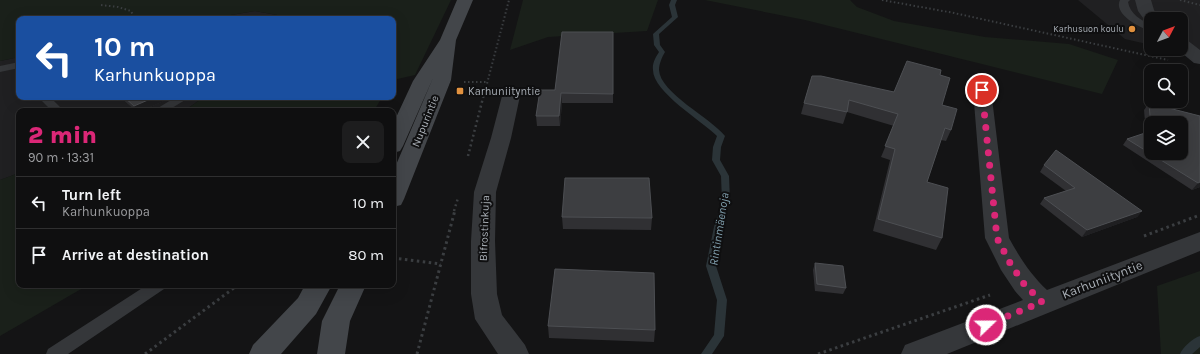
<!DOCTYPE html>
<html lang="en">
<head>
<meta charset="utf-8">
<style>
	:root { --surface:#0f0f10; --page:#1d1d1e; --text:#f1f3f6; --muted:#9b9c9f; --line:#2f2f30; --accent:#db2777 }
	body { margin:0; font-family:Karla,sans-serif; background:var(--page); color:var(--text); height:100vh; display:flex; flex-direction:column; font-size:15px; white-space:nowrap }
	* { box-sizing:border-box; margin:0 }
	p { font-size:13px; color:var(--muted) }
	.icon { flex:none; width:22px; height:22px; fill:none; stroke:currentColor; stroke-width:2; stroke-linecap:round; stroke-linejoin:round }
	.map { position:relative; flex:1; overflow:hidden }
	.side { position:absolute; left:16px; top:108px; width:380px; height:180px; display:flex; flex-direction:column; background:var(--surface); border-radius:8px; box-shadow:0 4px 16px #0002,0 0 0 1px var(--line) }
	.side>* { flex:none }
	.hud { position:absolute; left:16px; top:16px; width:380px; height:84px; border-radius:8px; box-shadow:0 4px 16px #0002,0 0 0 1px var(--line); background:#1a4fa0; color:#fff; overflow:hidden }
	.needle { width:26px; rotate:49deg }
	.controls { position:absolute; left:1144px; top:12px; display:grid; gap:8px }
	.controls a { display:grid; place-items:center; width:44px; height:44px; border-radius:8px; background:var(--surface); box-shadow:0 4px 16px #0002,0 0 0 1px var(--line); font-size:20px }
	.pin { position:absolute; display:grid; place-items:center; width:34px; height:34px; color:#fff; margin:-17px; border:2px solid #fff; border-radius:50%; box-shadow:0 1px 4px #0007 }
	.me { position:absolute; width:44px; margin:-22px; rotate:68deg; stroke-linejoin:round; filter:drop-shadow(0 0 3px #0008) }
	.turn { display:flex; align-items:center; gap:14px; height:84px; padding:0 12px; font-size:18px }
	.turn .icon { width:52px; height:52px; stroke-width:2.5 }
	.turn b { display:block; font-size:28px; line-height:34px }
	.round { display:grid; place-items:center; flex:none; width:42px; height:42px; border-radius:8px; background:var(--page) }
	.headline { display:flex; align-items:center; justify-content:space-between; height:68px; padding:0 12px }
	h1 { font-size:24px; font-weight:800; line-height:30px; color:var(--accent) }
	ul { padding:0; list-style:none }
	li { display:flex; align-items:center; gap:12px; height:52px; padding:0 12px; border-top:1px solid var(--line) }
	li div { flex:1 }
	li b { display:block; font-size:15px }
	li em { font-style:normal }
	.map>svg:first-child { display:block }
</style>
</head>
<body>
<div class="map">
<svg width="1200" height="354" viewBox="0 0 1200 354">
	<rect width="100%" height="100%" fill="#141415"/>
	<path fill="#202022" d="M 1078,0 L 1200,0 L 1200,55 L 1171,49 L 1181,49 L 1181,19 L 1151,19 L 1151,45 L 1125,39 Z
		M 255,11 L 299,19 L 207,19 Z
		M 19,57 L 19,97 L 204,97 L 184,111 L 19,111 L 19,173 L 0,180 L 0,61 Z"/>
	<path fill="#1a201a" d="M 0,0 L 451,0 L 415,75 L 393,80 L 393,19 L 299,19 L 255,11 L 207,19 L 19,19 L 19,57 L 0,61 Z
		M 523,0 L 658,0 L 647,31 L 548,37 L 510,50 Z
		M 705,0 L 850,0 L 857,7 L 894,21 L 985,37 L 1069,44 L 1118,60 L 1102,94 L 805,20 Z
		M 204,97 L 382,97 L 374,111 L 184,111 Z
		M 19,173 L 19,285 L 88,285 L 0,336 L 0,180 Z
		M 1200,271 L 1200,354 L 1161,354 L 1157,286 Z"/>
	<g fill="none" stroke-linecap="round" stroke-linejoin="round">
		<path fill="#2b3438" fill-rule="evenodd" d="M 671,0 L 677,0 L 675,5 L 678,17 L 659,34 L 660,45 L 665,52 C 662,57 659,64 659,70 C 660,93 711,118 725,136 L 721,147 L 720,160 L 729,176 L 730,201 L 722,227 L 716,266 L 727,300 L 724,336 L 712,354 L 701,354 L 714,335 L 717,300 L 706,266 L 714,227 L 722,201 L 721,176 L 712,160 L 713,147 L 717,136 C 702,121 653,92 653,70 C 652,63 656,57 659,52 L 654,45 L 653,34 L 672,17 L 669,5 Z
			M 1200,336 L 1200,347 L 1192,354 L 1180,354 C 1183,347 1193,338 1200,336 Z"/>
		<path stroke="#3b3e41" stroke-width="2" stroke-dasharray="1.5 2.5" stroke-linecap="butt" d="M 882,0 L 954,13 L 1168,60
			M 1180,0 L 1200,5
			M 101,5 L 118,7 L 131,11 L 134,17 L 133,19
			M 464,82 L 487,82
			M 484,95 L 509,0"/>
		<path stroke="#3b3e41" stroke-width="2.5" stroke-dasharray="2 3" stroke-linecap="butt" d="M 468,156 L 484,94
			M 454,211 L 458,198"/>
		<path stroke="#3b3e41" stroke-width="3" stroke-dasharray="2.5 3.5" stroke-linecap="butt" d="M 1144,236 L 1200,215
			M 393,258 L 441,264
			M 145,354 L 238,285
			M 417,354 L 455,210
			M 818,354 L 990,295"/>
		<path fill="#35373a" fill-rule="evenodd" d="M 1120,0 L 1130,0 L 1128,2 C 1130,14 1141,20 1151,25 L 1151,31 C 1140,28 1113,14 1120,0 Z
			M 19,62 L 19,68 L 0,72 L 0,66 Z
			M 38,97 L 50,97 L 64,111 L 52,111 Z
			M 176,97 L 190,97 L 167,111 L 153,111 Z
			M 147,285 L 167,285 L 164,289 L 68,354 L 46,354 L 48,349 Z"/>
		<path fill="#35373a" fill-rule="evenodd" d="M 1135,0 L 1151,0 L 1154,10 L 1160,19 L 1151,19 L 1151,24 L 1146,22 L 1138,11 Z
			M 1181,39 L 1187,40 L 1200,50 L 1200,64 L 1194,63 L 1177,49 L 1181,49 Z
			M 982,84 L 989,86 L 991,90 L 1009,238 C 1020,258 1031,275 1047,290 L 1200,232 L 1200,251 L 947,354 L 901,354 L 905,345 L 1023,300 L 1015,291 L 1001,270 L 985,238 L 973,90 L 975,86 Z
			M 511,90 L 518,92 L 520,96 L 511,138 L 496,192 L 495,241 L 497,294 L 502,315 L 525,345 L 529,354 L 498,354 L 475,319 L 471,294 L 471,241 L 474,192 L 491,138 L 502,96 L 504,92 Z"/>
		<path fill="#43464a" fill-rule="evenodd" d="M 457,0 L 473,0 L 456,40 L 451,80 L 404,199 L 401,205 L 393,207 L 393,172 L 433,78 L 403,146 L 400,151 L 393,153 L 393,124 L 413,81 L 440,40 Z
			M 305,285 L 332,285 L 316,314 L 281,354 L 249,354 L 253,345 L 298,298 Z
			M 340,285 L 366,285 L 350,321 L 345,354 L 317,354 L 322,321 Z"/>
	</g>
	<path fill="#303033" d="M 613,32 L 613,103 L 562,103 L 560,126 L 537,126 L 536,116 L 555,90 Z
		M 940,75 L 942,105 L 951,130 L 946,141 L 941,140 L 927,182 L 942,238 L 936,250 L 873,231 L 890,160 L 881,157 L 894,126 L 847,112 L 843,124 L 801,114 L 804,103 L 894,92 Z
		M 120,97 L 173,97 L 141,111 L 136,111 Z
		M 1149,103 L 1200,116 L 1200,187 L 1192,190 L 1123,145 L 1127,139 L 1146,133 L 1144,110 Z
		M 1044,165 L 1142,211 L 1137,217 L 1082,237 L 1040,204 L 1044,198 L 1066,191 L 1040,172 Z
		M 562,217 L 652,218 L 651,230 L 563,229 Z
		M 815,263 L 846,288 L 843,294 L 815,291 L 813,270 Z
		M 548,326 L 655,330 L 654,342 L 549,338 Z"/>
	<path fill="#1f1f21" d="M 561,93 L 562,103 L 560,126 L 559,116 Z
		M 155,97 L 173,97 L 141,111 L 137,111 L 134,106 Z
		M 1200,182 L 1200,187 L 1192,190 L 1198,183 Z
		M 1142,211 L 1137,217 L 1082,237 L 1087,230 Z"/>
	<path fill="#3d3e41" stroke="#4d4f53" d="M 562,32 L 613,32 L 613,94 L 561,93 L 559,116 L 536,116 L 540,90 L 555,90 Z
		M 907,61 L 941,70 L 940,75 L 950,78 L 942,105 L 957,109 L 951,130 L 945,128 L 927,182 L 948,188 L 942,238 L 878,219 L 895,149 L 885,146 L 898,114 L 849,100 L 847,112 L 804,103 L 812,76 L 821,76 L 894,92 Z
		M 124,97 L 155,97 L 134,106 Z
		M 1149,103 L 1200,116 L 1200,182 L 1198,183 L 1127,139 L 1151,131 L 1151,153 L 1181,153 L 1181,123 L 1151,123 L 1151,129 Z
		M 1056,150 L 1142,211 L 1087,230 L 1044,198 L 1075,188 L 1044,165 Z
		M 565,178 L 649,178 L 652,218 L 562,217 Z
		M 815,263 L 843,266 L 846,288 L 817,284 Z
		M 555,269 L 654,273 L 655,330 L 548,326 Z"/>
	<g fill="none" stroke-linecap="round" stroke-linejoin="round">
		<path stroke="#db2777" stroke-width="7" stroke-dasharray="0 12.6" d="M 982,90 L 997,238 L 1010,263 L 1024,284 L 1042,302 L 986,325"/>
	</g>
	<g fill="#e2923f" stroke="#0f0f10" stroke-width="1.5">
		<circle cx="1132" cy="29" r="4"/>
		<rect x="456" y="87" width="8" height="8" rx="2"/>
	</g>
	<g text-anchor="middle" stroke-width="4" stroke-linejoin="round" paint-order="stroke">
		<g font-size="9" fill="#a7adb4" stroke="#0f0f10" text-anchor="end">
			<text x="1124" y="32">Karhusuon koulu</text>
		</g>
		<g font-size="11" fill="#a7adb4" stroke="#0f0f10" text-anchor="start">
			<text x="468" y="95">Karhuniityntie</text>
		</g>
		<g font-size="11" fill="#a7adb4" stroke="#0f0f10">
			<text transform="translate(425 121) rotate(-68)" y="4">Nupurintie</text>
			<text transform="translate(484 228) rotate(-88)" y="4">Bifrostinkuja</text>
		</g>
		<g font-size="12" font-style="italic" fill="#809fad" stroke="#0f0f10">
			<text transform="translate(719 229) rotate(-81)" y="4">Rintinmäenoja</text>
		</g>
		<g font-size="13" fill="#a7adb4" stroke="#0f0f10">
			<text transform="translate(1102 279) rotate(-21)" y="5">Karhuniityntie</text>
		</g>
	</g>
</svg>
<div class="controls">
<a><svg class="needle" viewBox="-14 -14 28 28"><path d="M0-13l5 13h-10z" fill="#e53935"/><path d="M0 13l5-13h-10z" fill="#9b9c9f"/></svg></a>
<a><svg class="icon" aria-label="search" viewBox="0 0 24 24"><circle cx="10" cy="10" r="6"/><path d="M15 15l6 6"/></svg></a>
<a><svg class="icon" aria-label="layers" viewBox="0 0 24 24"><path d="M12 4l9 5-9 5-9-5zM3 14l9 5 9-5"/></svg></a>
</div>
<div class="pin" style="left:982px;top:90px;background:#d93025"><svg class="icon" aria-label="arrive" viewBox="0 0 24 24"><path d="M6 21V4h12l-3 4 3 4H6"/></svg></div>
<svg class="me" style="left:986px;top:325px" viewBox="-20 -20 40 40"><circle r="17" fill="#db2777" stroke="#fff" stroke-width="3"/><path d="M0-11L8 9 0 5-8 9z" fill="#fff"/></svg>
<div class="hud">
<div class="turn"><svg class="icon" aria-label="left" viewBox="0 0 24 24"><path d="M17 20v-9H6M10 6l-5 5 5 5"/></svg><div><b>10 m</b>Karhunkuoppa</div></div>
</div>
<section class="side">
<div class="headline"><div><h1>2 min</h1><p>90 m · 13:31</p></div><a class="round"><svg class="icon" aria-label="close" viewBox="0 0 24 24"><path d="M6 6l12 12M18 6L6 18"/></svg></a></div>
<ul>
<li><svg class="icon" aria-label="left" viewBox="0 0 24 24"><path d="M17 20v-9H6M10 6l-5 5 5 5"/></svg><div><b>Turn left</b><p>Karhunkuoppa</p></div><em>10 m</em></li>
<li><svg class="icon" aria-label="arrive" viewBox="0 0 24 24"><path d="M6 21V4h12l-3 4 3 4H6"/></svg><div><b>Arrive at destination</b></div><em>80 m</em></li>
</ul>
</section>
</div>
</body>
</html>
